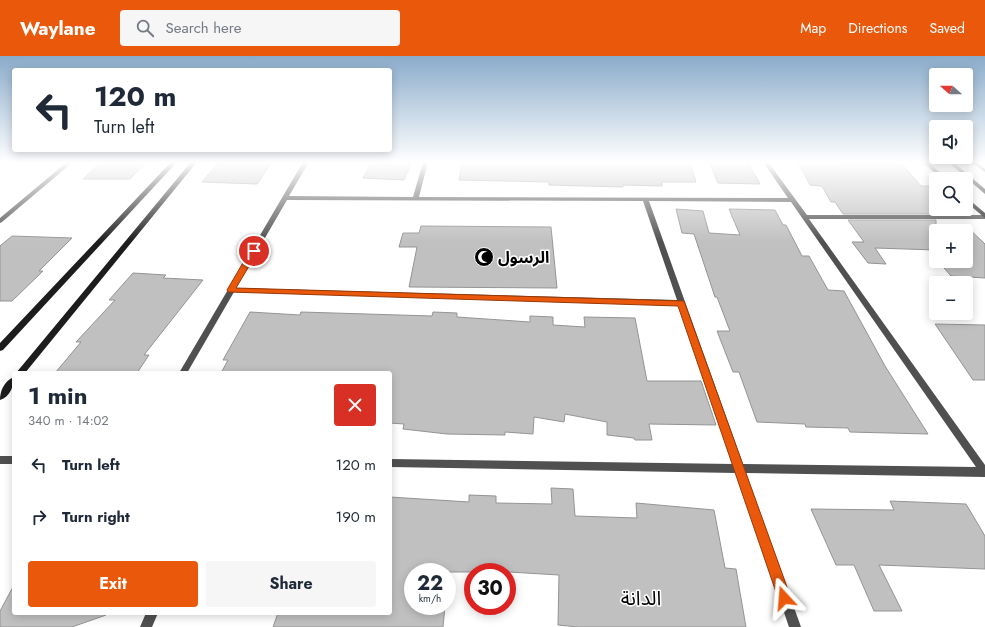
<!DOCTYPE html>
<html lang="en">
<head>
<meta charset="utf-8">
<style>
	:root { --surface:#fff; --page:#f6f6f7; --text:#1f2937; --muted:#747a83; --accent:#ea580c }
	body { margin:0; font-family:Jost,"Noto Sans Arabic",sans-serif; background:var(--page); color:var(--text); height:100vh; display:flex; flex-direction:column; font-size:15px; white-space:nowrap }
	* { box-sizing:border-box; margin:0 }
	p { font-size:13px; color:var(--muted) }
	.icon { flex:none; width:22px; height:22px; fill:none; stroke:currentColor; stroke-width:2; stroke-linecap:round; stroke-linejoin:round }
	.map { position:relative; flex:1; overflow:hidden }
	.drawer { position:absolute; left:12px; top:315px; width:380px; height:244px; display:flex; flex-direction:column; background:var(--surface); border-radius:4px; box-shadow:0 2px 10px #0003 }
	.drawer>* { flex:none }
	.top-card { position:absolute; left:12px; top:12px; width:380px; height:84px; border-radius:4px; box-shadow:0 2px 10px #0003; background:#fff; color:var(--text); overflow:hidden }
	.needle { width:26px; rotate:291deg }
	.controls { position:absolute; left:929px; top:12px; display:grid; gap:8px }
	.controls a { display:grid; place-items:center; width:44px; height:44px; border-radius:4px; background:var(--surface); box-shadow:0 2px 10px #0003; font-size:20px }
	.speed { position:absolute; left:404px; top:507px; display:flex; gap:8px; font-size:20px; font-weight:700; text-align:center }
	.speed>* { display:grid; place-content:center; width:52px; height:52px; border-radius:50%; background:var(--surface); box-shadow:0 2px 10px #0003; line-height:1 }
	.speed small { font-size:10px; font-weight:400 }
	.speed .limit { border:6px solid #d22; background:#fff; color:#111 }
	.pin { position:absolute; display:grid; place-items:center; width:34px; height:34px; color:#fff; margin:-17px; border:2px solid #fff; border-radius:50%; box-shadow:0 1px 4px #0007 }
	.me { position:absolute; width:44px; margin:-22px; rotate:341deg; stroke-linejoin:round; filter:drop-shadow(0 0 3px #0008) }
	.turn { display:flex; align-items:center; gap:14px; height:84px; padding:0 16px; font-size:18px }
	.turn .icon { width:52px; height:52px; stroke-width:2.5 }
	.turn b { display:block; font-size:28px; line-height:34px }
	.round { display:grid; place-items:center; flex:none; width:42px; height:42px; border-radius:4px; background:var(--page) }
	.head { display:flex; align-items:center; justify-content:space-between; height:68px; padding:0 16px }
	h1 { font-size:24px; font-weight:700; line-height:30px }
	.primary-button { display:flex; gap:8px; margin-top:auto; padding:8px 16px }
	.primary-button a { flex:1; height:46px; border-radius:4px; background:var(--accent); color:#fff; font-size:16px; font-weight:700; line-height:46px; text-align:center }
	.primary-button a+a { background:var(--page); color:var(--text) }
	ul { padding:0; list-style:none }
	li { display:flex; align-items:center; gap:12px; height:52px; padding:0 16px }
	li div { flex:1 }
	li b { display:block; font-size:15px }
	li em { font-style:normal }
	header { display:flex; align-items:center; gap:24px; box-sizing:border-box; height:56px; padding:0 20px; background:var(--accent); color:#fff }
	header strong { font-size:19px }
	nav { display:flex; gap:22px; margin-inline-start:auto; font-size:14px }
	.search { width:280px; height:36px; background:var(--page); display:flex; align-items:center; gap:10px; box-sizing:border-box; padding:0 14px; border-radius:4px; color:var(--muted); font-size:15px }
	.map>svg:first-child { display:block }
</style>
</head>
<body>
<header>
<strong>Waylane</strong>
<div class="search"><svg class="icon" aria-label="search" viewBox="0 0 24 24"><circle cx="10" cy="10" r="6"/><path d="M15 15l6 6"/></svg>Search here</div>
<nav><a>Map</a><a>Directions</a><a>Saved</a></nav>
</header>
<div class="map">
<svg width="985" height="571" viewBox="0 0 985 571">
	<rect width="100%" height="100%" fill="#fff"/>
	<path fill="#c0c0c0" stroke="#949494" d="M 101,106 L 147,106 L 130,123 L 83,123 Z
		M 219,106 L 272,106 L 257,128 L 202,126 Z
		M 372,106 L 412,106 L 404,124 L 363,122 Z
		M 462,106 L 690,106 L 696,126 L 662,126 L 662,130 L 623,129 L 623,131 L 549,129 L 549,126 L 459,124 Z
		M 709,106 L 748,106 L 760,128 L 718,127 Z
		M 798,106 L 902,108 L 921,130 L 931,130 L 936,136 L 936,158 L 843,158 L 835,146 L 831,146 L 822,130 L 810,129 Z
		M 676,153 L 703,155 L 709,177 L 740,179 L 729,153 L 775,154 L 783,169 L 786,169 L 802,200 L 809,200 L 828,234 L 844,235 L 885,310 L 928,378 L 850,376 L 848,372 L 806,371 L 805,368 L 757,366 L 739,316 L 733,316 L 717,275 L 730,275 L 717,241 L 715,241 L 694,178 L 682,177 Z
		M 848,164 L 936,164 L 936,194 L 875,192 L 886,208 L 868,207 L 852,186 L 864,186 Z
		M 421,170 L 551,171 L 557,232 L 409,231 L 417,191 L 399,191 L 403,177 L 419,177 Z
		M 966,170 L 985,188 L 985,222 L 951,220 L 938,205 L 966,205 Z
		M 12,180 L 72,182 L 39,215 L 43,215 L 12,245 L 0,245 L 0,190 Z
		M 133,217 L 166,219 L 163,222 L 203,224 L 144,299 L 149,299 L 137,317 L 55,317 L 81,286 L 76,286 L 115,244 L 109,244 Z
		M 250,256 L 300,259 L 301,256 L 432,260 L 433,256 L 457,257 L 457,261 L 530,266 L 530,260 L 553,261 L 553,269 L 585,271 L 584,261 L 635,262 L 647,325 L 701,325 L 716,369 L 649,368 L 652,384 L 635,384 L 634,382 L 607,379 L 607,366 L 565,358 L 564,366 L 534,361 L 533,378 L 505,376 L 505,379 L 447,378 L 403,373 L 404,368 L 390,367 L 390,317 L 221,317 L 228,304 L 223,304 Z
		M 935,268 L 985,269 L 985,324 L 973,324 Z
		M 551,432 L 573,433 L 575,460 L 637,462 L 636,447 L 714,454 L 725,512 L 736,513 L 746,571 L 578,571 L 558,569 L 559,519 L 509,516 L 413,516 L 413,550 L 445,550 L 443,571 L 273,571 L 278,557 L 390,557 L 390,441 L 469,446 L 469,439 L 496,440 L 496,447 L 552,448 Z
		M 890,445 L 966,448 L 985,480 L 985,513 L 879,509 L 902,555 L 874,555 L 854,509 L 836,509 L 811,453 L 894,454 Z
		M 14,529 L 14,557 L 106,557 L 106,559 L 72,571 L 0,571 L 0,555 Z"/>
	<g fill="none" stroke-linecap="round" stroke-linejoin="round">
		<path fill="#505050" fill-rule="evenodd" d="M 971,106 L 976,106 L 985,113 L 985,116 Z"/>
		<path fill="#505050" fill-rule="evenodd" d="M 67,106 L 73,106 L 2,166 L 0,167 L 0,162 Z
			M 303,106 L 309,106 L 289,140 L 413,141 L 423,106 L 428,106 L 419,141 L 788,142 L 763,106 L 768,106 L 807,159 L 985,159 L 985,163 L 809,163 L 985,409 L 985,421 L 746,417 L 801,571 L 789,571 L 736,417 L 390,411 L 390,403 L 733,408 L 679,249 L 234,236 L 187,317 L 179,317 ZM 287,144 L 643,145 L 677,244 L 236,232 ZM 649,145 L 791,146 L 976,411 L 743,408 Z
			M 0,400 L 14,400 L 14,408 L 0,408 Z
			M 146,557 L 158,557 L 152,571 L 140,571 Z"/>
		<path fill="#1d1d1d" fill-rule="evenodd" d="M 171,106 L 177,106 L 3,294 L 0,295 L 0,287 Z
			M 191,106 L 197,106 L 25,317 L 16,317 Z
			M 923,106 L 928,106 L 947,123 L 941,123 Z
			M 948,106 L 953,106 L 985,133 L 985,138 Z
			M 966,141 L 985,157 L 985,162 L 966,146 Z
			M 14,321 C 14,330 10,341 0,344 C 0,335 4,325 14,321 Z"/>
	</g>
	<linearGradient id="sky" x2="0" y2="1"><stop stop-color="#8aabca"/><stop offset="0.57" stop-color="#fff"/><stop offset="1" stop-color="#fff" stop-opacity="0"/></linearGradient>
	<rect width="985" height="186" fill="url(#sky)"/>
	<path fill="#ea580c" stroke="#983908" d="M 251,193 L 258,195 L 236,232 L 684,245 L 791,542 L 789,547 L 784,549 L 780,547 L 778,542 L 678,250 L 228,236 L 227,234 Z"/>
	<defs>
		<g id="mosque-disc" transform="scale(1)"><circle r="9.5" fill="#000" stroke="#fff"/><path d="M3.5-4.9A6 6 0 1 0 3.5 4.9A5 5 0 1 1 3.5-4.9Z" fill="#fff"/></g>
	</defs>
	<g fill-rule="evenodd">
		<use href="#mosque-disc" x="484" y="201"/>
	</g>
	<g text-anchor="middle" stroke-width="3" stroke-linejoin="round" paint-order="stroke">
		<g font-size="16" font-weight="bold" fill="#000" stroke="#fff" text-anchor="start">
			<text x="498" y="207">الرسول</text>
		</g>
		<g font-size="20" fill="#000" stroke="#fff">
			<text x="641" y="549">الدانة</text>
		</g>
	</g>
</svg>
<div class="controls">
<a><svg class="needle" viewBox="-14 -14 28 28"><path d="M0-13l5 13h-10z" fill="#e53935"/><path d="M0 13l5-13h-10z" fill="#747a83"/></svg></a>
<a><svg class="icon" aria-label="sound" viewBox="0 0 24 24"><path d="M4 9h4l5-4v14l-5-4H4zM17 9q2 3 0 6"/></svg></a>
<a><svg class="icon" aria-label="search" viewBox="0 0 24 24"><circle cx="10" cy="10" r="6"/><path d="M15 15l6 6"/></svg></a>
<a>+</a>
<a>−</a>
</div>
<div class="speed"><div>22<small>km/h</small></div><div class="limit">30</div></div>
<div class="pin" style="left:254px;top:195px;background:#d93025"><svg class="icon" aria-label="arrive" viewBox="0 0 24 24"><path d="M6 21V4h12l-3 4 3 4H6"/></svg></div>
<svg class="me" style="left:784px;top:542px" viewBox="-20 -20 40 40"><path d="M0-17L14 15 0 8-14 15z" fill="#ea580c" stroke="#fff" stroke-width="4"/></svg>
<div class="top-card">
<div class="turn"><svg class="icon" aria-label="left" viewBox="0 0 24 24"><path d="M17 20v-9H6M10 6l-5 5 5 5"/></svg><div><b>120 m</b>Turn left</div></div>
</div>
<section class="drawer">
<div class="head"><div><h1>1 min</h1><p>340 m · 14:02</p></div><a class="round" style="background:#d93025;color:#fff"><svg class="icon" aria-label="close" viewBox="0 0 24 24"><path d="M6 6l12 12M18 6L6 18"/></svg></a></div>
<ul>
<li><svg class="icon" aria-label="left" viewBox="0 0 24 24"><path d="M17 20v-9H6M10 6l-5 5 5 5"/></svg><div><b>Turn left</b></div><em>120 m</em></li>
<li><svg class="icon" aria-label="right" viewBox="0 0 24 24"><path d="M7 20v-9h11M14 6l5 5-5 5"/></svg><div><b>Turn right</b></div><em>190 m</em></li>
</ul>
<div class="primary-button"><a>Exit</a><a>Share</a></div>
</section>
</div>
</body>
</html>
